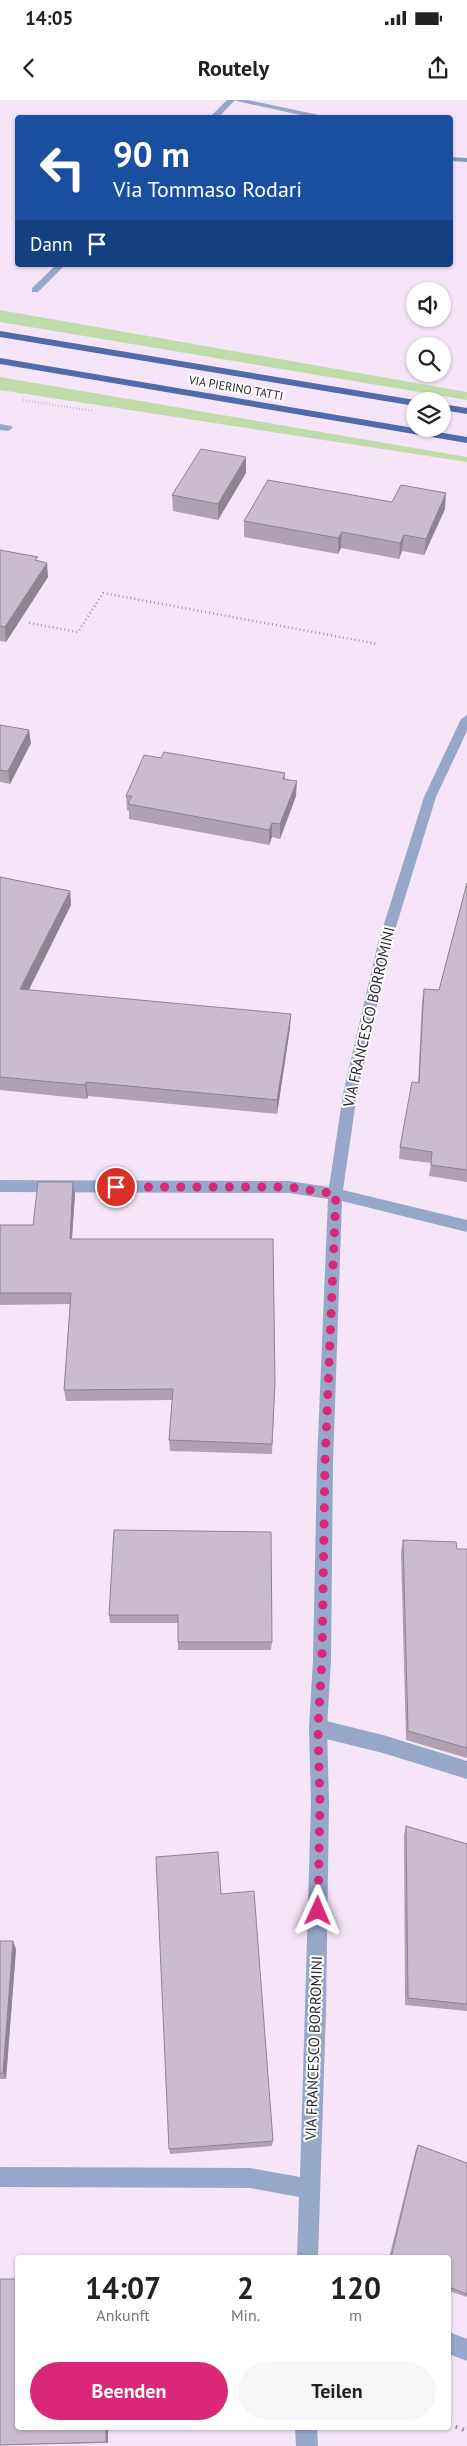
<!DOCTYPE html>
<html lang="de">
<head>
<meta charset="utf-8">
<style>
	:root { --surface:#fff; --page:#f6f6f6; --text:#222; --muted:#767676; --accent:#db2777 }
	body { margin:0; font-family:"PT Sans",sans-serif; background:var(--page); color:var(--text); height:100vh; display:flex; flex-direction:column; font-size:19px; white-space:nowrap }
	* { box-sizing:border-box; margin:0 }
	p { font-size:16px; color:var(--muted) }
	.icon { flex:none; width:28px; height:28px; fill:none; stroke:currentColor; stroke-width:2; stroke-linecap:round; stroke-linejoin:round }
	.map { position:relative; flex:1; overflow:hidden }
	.details { position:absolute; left:15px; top:2155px; width:436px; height:175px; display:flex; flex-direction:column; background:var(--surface); border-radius:5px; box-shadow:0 1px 4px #0004 }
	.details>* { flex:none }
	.banner { position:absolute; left:15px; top:15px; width:438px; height:152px; border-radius:5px; box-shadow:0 1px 4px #0004; background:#1a4fa0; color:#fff; overflow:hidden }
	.tools { position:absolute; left:406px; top:182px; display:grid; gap:10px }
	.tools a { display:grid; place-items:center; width:45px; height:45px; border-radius:50%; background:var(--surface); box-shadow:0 1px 4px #0004; font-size:25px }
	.pin { position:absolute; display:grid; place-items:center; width:42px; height:42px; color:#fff; margin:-21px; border:2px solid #fff; border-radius:50%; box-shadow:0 1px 5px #0007 }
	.me { position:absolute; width:55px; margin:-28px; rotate:1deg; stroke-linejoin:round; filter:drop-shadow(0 0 4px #0008) }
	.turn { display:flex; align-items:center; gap:18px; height:105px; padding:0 15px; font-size:22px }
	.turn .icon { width:65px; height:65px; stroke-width:2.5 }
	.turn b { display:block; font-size:35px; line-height:42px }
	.then { display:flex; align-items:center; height:48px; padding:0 15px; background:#0003; gap:10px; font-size:19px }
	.eta { display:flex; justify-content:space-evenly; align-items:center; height:85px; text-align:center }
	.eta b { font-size:30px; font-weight:700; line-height:35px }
	.primary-button { display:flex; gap:10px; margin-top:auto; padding:10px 15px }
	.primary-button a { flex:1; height:58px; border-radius:30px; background:var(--accent); color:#fff; font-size:20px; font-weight:700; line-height:58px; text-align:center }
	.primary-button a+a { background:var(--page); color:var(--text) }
	.status { display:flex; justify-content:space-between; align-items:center; height:35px; padding:0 25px; background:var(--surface); direction:ltr }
	.status svg { height:14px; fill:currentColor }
	header { display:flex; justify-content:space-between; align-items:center; height:65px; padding:0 15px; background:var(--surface); font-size:22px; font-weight:700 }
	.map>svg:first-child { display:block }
</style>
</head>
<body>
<div class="status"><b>14:05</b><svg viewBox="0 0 49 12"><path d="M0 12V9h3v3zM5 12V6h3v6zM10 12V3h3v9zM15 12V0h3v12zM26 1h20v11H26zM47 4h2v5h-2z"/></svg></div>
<header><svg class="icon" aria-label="back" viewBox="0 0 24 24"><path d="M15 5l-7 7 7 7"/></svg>Routely<svg class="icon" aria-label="share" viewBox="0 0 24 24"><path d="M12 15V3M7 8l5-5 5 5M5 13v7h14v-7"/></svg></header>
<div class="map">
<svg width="467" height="2346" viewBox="0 0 467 2346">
	<rect width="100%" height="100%" fill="#f6e5f8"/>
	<path fill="#c0dba9" d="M 0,210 L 467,292 L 467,300 L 0,222 Z
		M 0,277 L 467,357 L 467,362 L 0,290 Z"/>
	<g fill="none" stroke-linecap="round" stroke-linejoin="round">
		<path fill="#819dbc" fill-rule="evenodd" d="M 450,57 L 467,58 L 467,62 L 450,61 Z"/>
		<path stroke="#a295a3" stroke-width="2" stroke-dasharray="0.5 2.5" stroke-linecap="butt" d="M 23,300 L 93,311"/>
		<path stroke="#a295a3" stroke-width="2.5" stroke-dasharray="1 3" stroke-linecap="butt" d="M 29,523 L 78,532 L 103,493 L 378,544"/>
		<path stroke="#a295a3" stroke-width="4" stroke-dasharray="2 5" stroke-linecap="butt" d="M 449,2324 L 467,2331"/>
		<path fill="#96a7ca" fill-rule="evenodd" d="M 232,0 L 248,0 L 333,18 L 314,18 Z
			M 0,324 L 11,326 L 13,328 L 8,331 L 0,330 Z
			M 318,1619 L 383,1635 L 467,1661 L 467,1679 L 383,1653 L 318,1637 L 312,1634 L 309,1628 L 312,1622 Z
			M 449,2232 L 467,2239 L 467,2261 L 449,2254 Z"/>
		<path fill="#96a7ca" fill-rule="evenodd" d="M 227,0 L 235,0 L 218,18 L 209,18 Z
			M 56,165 L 65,165 L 38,192 L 32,192 L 32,188 Z
			M 467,615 L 467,631 L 436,697 L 391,843 L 357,994 L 343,1090 L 467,1120 L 467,1132 L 342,1101 L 333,1363 L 331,1560 L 327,1628 L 329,1703 L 326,1910 L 318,2158 L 297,2158 L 299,2097 L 250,2088 L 0,2087 L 0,2067 L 250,2068 L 300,2077 L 311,1703 L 309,1628 L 313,1560 L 317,1363 L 328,1099 L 289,1093 L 0,1092 L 0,1080 L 289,1081 L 329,1087 L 343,994 L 378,843 L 424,697 L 461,619 Z
			M 295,2328 L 317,2328 L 318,2346 L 296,2346 Z"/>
		<path fill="#4f6baa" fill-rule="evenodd" d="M 0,231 L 415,300 L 419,301 L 415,301 L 415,306 L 0,237 Z
			M 0,258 L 467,337 L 467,343 L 0,264 Z
			M 442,304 L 467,308 L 467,314 L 442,310 Z"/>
	</g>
	<path fill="#afa1b1" d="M 246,357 L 246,373 L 218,420 L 173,411 L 172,395 Z
		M 392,402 L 445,409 L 424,455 L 402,451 L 399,459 L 341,448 L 338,454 L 244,437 L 244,421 Z
		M 0,450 L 38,461 L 48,477 L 6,542 L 0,541 Z
		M 0,625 L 31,643 L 10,684 L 0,682 Z
		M 161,658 L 285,673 L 285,679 L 296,696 L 280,739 L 272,737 L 269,745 L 129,719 L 129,711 L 127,710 L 126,696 Z
		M 0,777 L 70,791 L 71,805 L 29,890 L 290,928 L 277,1014 L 88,996 L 87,999 L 0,990 Z
		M 467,783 L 467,1082 L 429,1076 L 431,1063 L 399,1059 L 400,1047 L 418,983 L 422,901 L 424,889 L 439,890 Z
		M 73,1082 L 75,1094 L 72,1139 L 275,1283 L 272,1354 L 170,1351 L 169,1340 L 172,1300 L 66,1301 L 64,1290 L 70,1204 L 0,1205 L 0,1125 L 33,1125 Z
		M 114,1430 L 272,1542 L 271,1550 L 178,1550 L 178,1523 L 110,1523 L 109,1515 Z
		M 403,1440 L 457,1449 L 467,1449 L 467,1658 L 406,1640 L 401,1452 Z
		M 406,1726 L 467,1744 L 467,1911 L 405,1905 L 404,1735 Z
		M 221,1794 L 273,2041 L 272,2046 L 170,2054 L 169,2049 Z
		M 0,1841 L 16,1849 L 6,1979 L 0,1979 Z
		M 418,2045 L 467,2063 L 467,2197 L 449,2191 L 449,2158 L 389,2158 L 416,2049 Z
		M 0,2179 L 18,2328 L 134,2328 L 108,2328 L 108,2343 L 0,2345 Z"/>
	<path fill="#8e8390" d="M 246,357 L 246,373 L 218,420 L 218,404 Z
		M 446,393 L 445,409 L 424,455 L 426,439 Z
		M 342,432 L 341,448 L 338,454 L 338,438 Z
		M 404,435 L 402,451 L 399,459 L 400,443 Z
		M 47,463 L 48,477 L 6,542 L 5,527 Z
		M 29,630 L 31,643 L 10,684 L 8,671 Z
		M 297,681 L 296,696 L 280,739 L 280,724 Z
		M 272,723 L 272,737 L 269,745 L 269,730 Z
		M 70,791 L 71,805 L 22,903 L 20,889 Z
		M 291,914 L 290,928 L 277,1014 L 277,1000 Z
		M 86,982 L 88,996 L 87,999 L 85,985 Z
		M 73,1082 L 75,1094 L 71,1150 L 70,1139 Z
		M 13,1841 L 16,1849 L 6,1979 L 3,1973 Z
		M 106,2328 L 108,2328 L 108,2343 L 106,2342 Z"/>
	<path fill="#cbbbce" stroke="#8e8390" d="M 201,349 L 246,357 L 218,404 L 172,395 Z
		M 268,380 L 392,402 L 401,385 L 446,393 L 426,439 L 404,435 L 400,443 L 342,432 L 338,438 L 244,421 Z
		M 0,450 L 38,457 L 35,460 L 47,463 L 5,527 L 0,526 Z
		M 0,625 L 29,630 L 8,671 L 0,670 Z
		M 164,652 L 285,673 L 283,679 L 297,681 L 280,724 L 272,723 L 269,730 L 128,704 L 132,696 L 126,696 L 144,655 L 161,658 Z
		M 0,777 L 70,791 L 20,889 L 291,914 L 277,1000 L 86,982 L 85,985 L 0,977 Z
		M 467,783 L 467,1070 L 431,1065 L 432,1052 L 400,1047 L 412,982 L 419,983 L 424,889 L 439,890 Z
		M 38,1082 L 73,1082 L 70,1139 L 273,1139 L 275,1283 L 272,1344 L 169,1340 L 173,1289 L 64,1290 L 71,1193 L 0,1193 L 0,1125 L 33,1125 Z
		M 114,1430 L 271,1432 L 272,1542 L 178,1542 L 178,1515 L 109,1515 Z
		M 403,1440 L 456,1442 L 457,1449 L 467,1449 L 467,1648 L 408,1631 Z
		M 406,1726 L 467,1744 L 467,1904 L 408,1898 Z
		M 218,1752 L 221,1794 L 254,1791 L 273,2041 L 169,2049 L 156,1757 Z
		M 0,1841 L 13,1841 L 3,1973 L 0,1973 Z
		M 418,2045 L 467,2063 L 467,2194 L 449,2187 L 449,2158 L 391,2158 Z
		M 0,2179 L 18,2179 L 18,2328 L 106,2328 L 106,2342 L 0,2345 Z"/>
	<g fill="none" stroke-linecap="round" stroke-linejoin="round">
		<path stroke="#db2777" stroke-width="9" stroke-dasharray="0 16.2" d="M 116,1087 L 289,1087 L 336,1094 L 325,1363 L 322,1560 L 318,1628 L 320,1703 L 318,1811"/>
	</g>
	<g text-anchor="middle" stroke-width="4" stroke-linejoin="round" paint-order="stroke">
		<g font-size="12" fill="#29232a" stroke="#fff">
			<text transform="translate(236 288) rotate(10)" y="4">VIA PIERINO TATTI</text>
		</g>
		<g font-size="15" fill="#29232a" stroke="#fff">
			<text transform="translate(369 917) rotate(-77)" y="5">VIA FRANCESCO BORROMINI</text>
			<text transform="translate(314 1948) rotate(-88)" y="5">VIA FRANCESCO BORROMINI</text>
		</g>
	</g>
</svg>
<div class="tools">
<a><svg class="icon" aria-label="sound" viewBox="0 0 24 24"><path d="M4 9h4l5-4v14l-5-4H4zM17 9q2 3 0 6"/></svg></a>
<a><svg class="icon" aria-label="search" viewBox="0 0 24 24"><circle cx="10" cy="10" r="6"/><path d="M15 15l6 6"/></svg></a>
<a><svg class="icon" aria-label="layers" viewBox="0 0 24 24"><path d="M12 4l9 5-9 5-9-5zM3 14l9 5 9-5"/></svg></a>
</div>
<div class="pin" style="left:116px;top:1087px;background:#d93025"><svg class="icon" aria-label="arrive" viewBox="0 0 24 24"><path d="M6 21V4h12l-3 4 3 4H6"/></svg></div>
<svg class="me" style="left:318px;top:1811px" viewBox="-20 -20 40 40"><path d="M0-17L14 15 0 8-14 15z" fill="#db2777" stroke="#fff" stroke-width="4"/></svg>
<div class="banner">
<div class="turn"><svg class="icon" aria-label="left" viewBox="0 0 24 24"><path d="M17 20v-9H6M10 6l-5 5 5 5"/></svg><div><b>90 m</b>Via Tommaso Rodari</div></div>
<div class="then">Dann<svg class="icon" aria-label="arrive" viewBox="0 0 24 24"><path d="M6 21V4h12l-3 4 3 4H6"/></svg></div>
</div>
<section class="details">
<div class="eta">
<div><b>14:07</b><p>Ankunft</p></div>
<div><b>2</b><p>Min.</p></div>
<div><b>120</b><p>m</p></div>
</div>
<div class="primary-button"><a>Beenden</a><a>Teilen</a></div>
</section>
</div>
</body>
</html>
